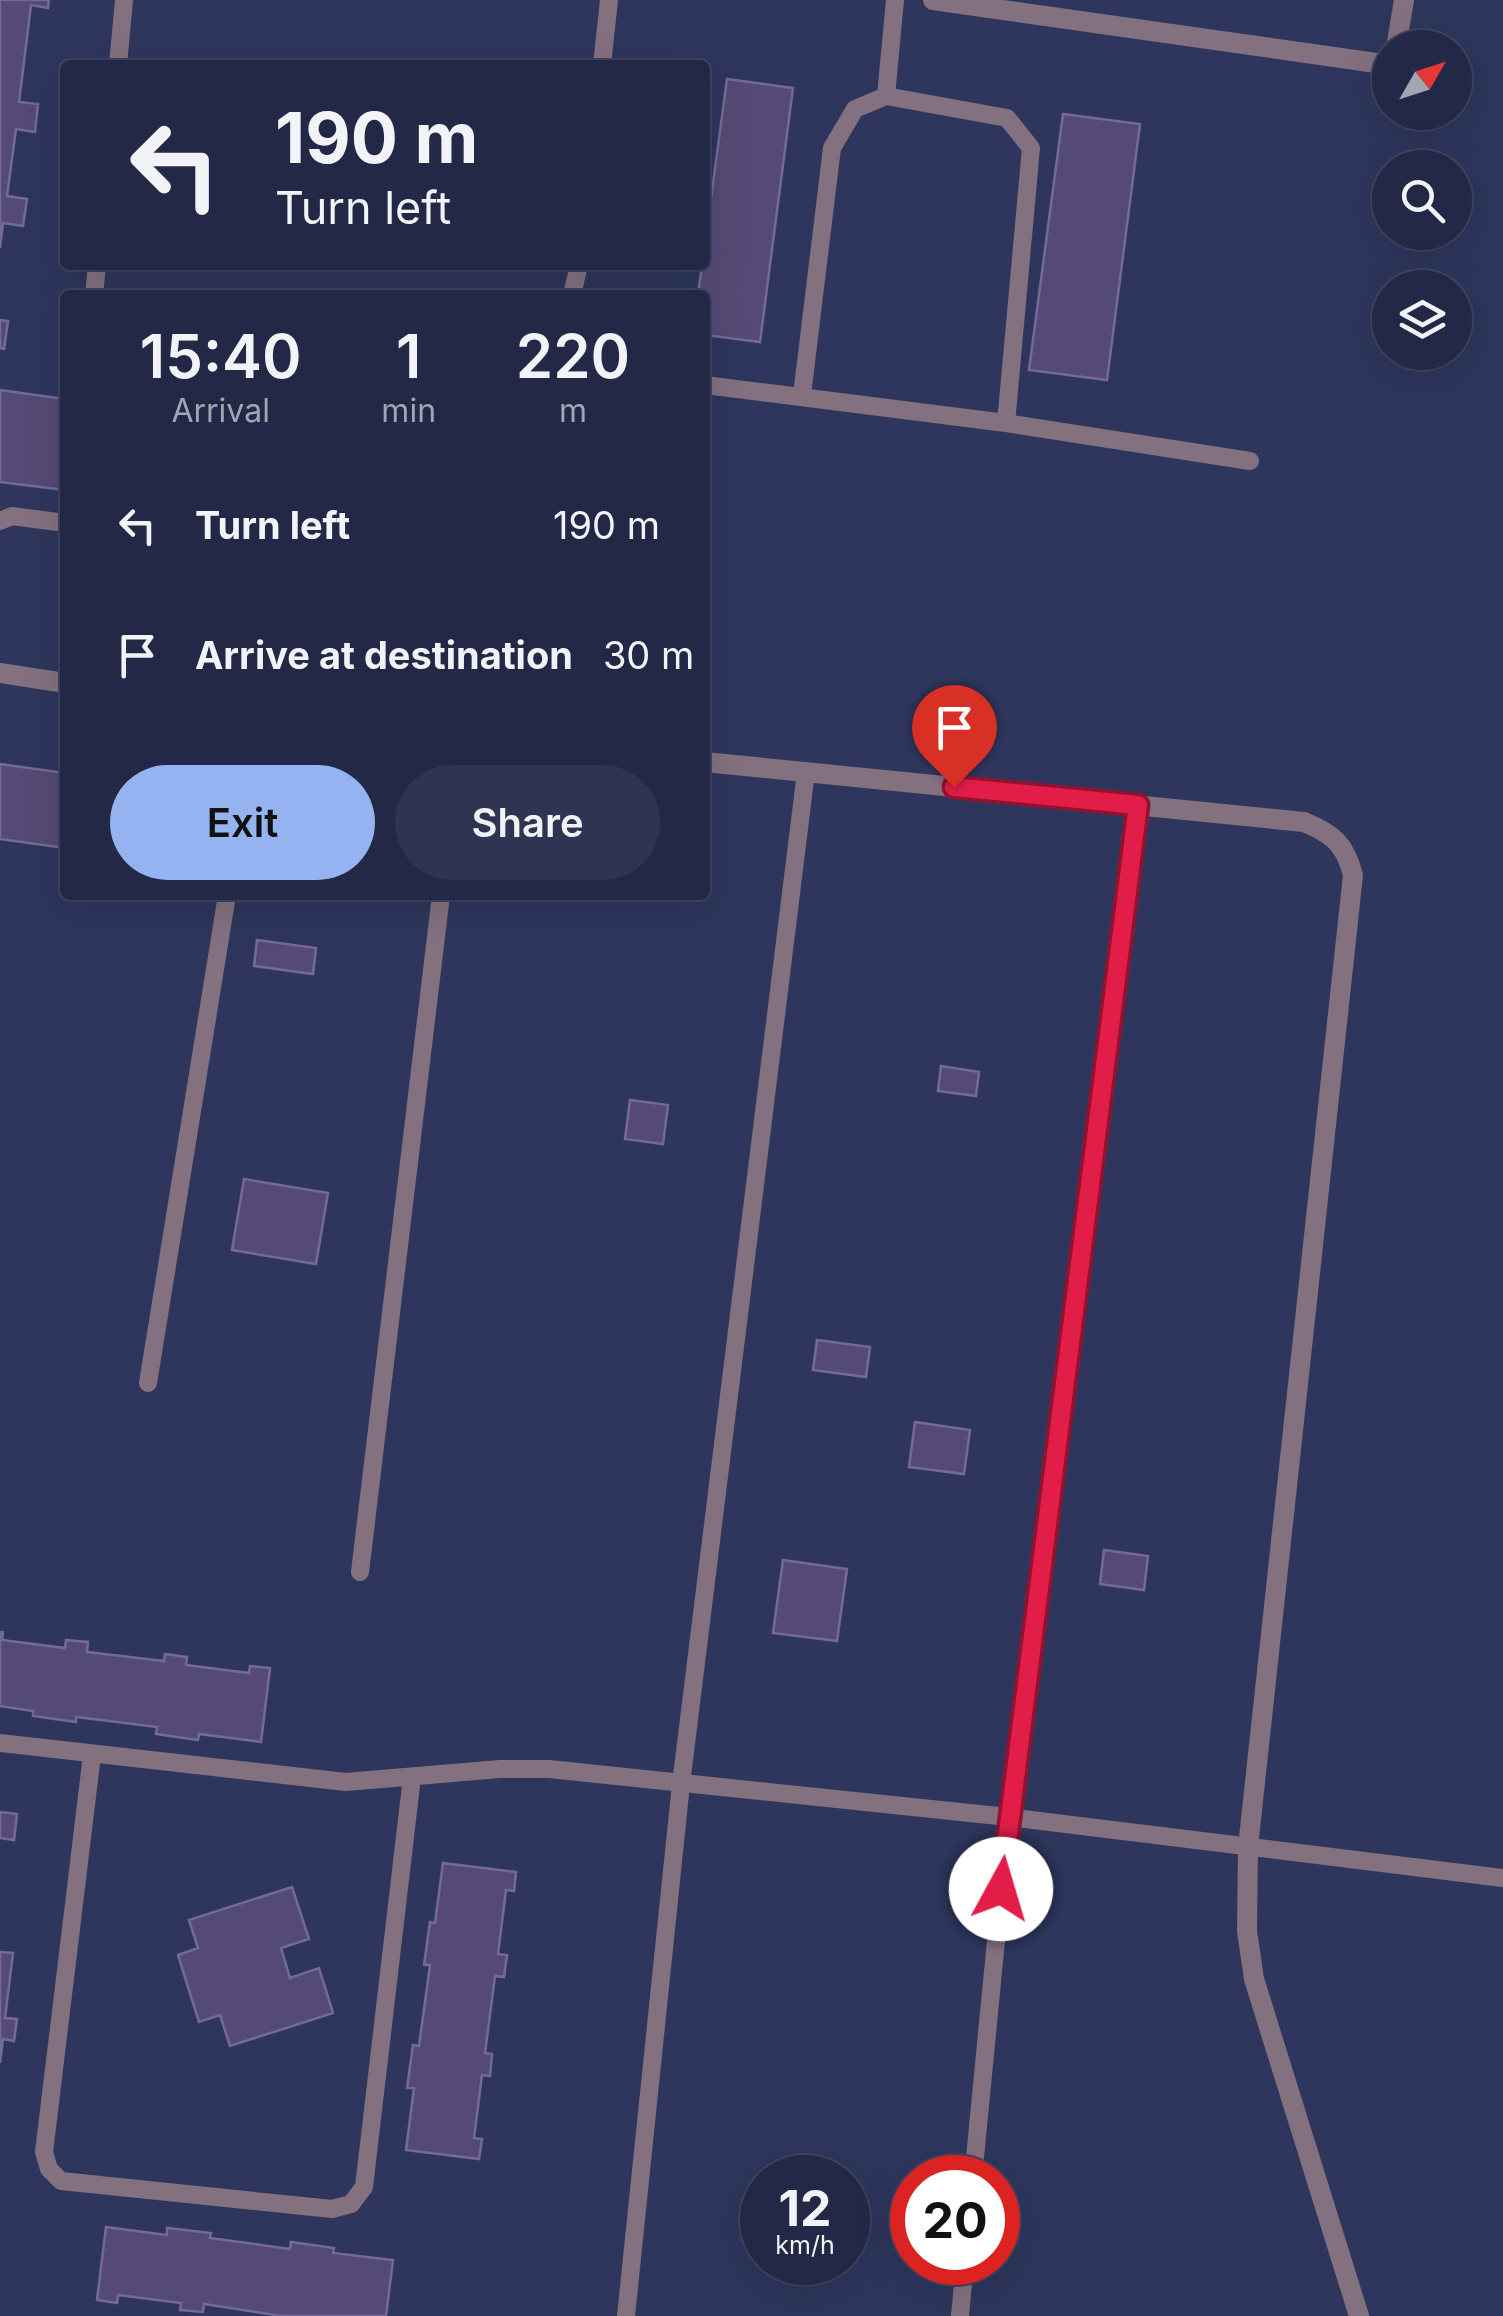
<!DOCTYPE html>
<html lang="en">
<head>
<meta charset="utf-8">
<style>
	:root { --surface:#222846; --page:#2e3451; --text:#f1f3f6; --muted:#a2a6b3; --line:#3f445f; --accent:#95b2f1 }
	body { margin:0; font-family:Inter,sans-serif; background:var(--page); color:var(--text); height:100vh; display:flex; flex-direction:column; font-size:38px; white-space:nowrap }
	* { box-sizing:border-box; margin:0 }
	p { font-size:32px; color:var(--muted) }
	.icon { flex:none; width:55px; height:55px; fill:none; stroke:currentColor; stroke-width:2; stroke-linecap:round; stroke-linejoin:round }
	.map { position:relative; flex:1; overflow:hidden }
	.drawer { position:absolute; left:60px; top:290px; width:650px; height:610px; display:flex; flex-direction:column; background:var(--surface); border-radius:10px; box-shadow:0 10px 40px #0002,0 0 0 2px var(--line) }
	.drawer>* { flex:none }
	.top-card { position:absolute; left:60px; top:60px; width:650px; height:210px; border-radius:10px; box-shadow:0 10px 40px #0002,0 0 0 2px var(--line); background:#222846; color:var(--text); overflow:hidden }
	.needle { width:65px; rotate:51deg }
	.controls { position:absolute; left:1372px; top:30px; display:grid; gap:20px }
	.controls a { display:grid; place-items:center; width:100px; height:100px; border-radius:50%; background:var(--surface); box-shadow:0 10px 40px #0002,0 0 0 2px var(--line); font-size:50px }
	.speed { position:absolute; left:740px; top:2155px; display:flex; gap:20px; font-size:50px; font-weight:700; text-align:center }
	.speed>* { display:grid; place-content:center; width:130px; height:130px; border-radius:50%; background:var(--surface); box-shadow:0 10px 40px #0002,0 0 0 2px var(--line); line-height:1 }
	.speed small { font-size:25px; font-weight:400 }
	.speed .limit { border:15px solid #d22; background:#fff; color:#111 }
	.pin { position:absolute; display:grid; place-items:center; width:85px; height:85px; color:#fff; margin:-102px -42px; border-radius:50% 50% 50% 0; rotate:-45deg; box-shadow:0 0 10px #0007 }
	.pin .icon { rotate:45deg }
	.me { position:absolute; width:110px; margin:-55px; rotate:6deg; stroke-linejoin:round; filter:drop-shadow(0 0 8px #0008) }
	.turn { display:flex; align-items:center; gap:35px; height:210px; padding:0 50px; font-size:45px }
	.turn .icon { width:130px; height:130px; stroke-width:2.5 }
	.turn b { display:block; font-size:70px; line-height:85px }
	.eta { display:flex; justify-content:space-evenly; align-items:center; height:170px; text-align:center }
	.eta b { font-size:60px; font-weight:600; line-height:70px }
	.button { display:flex; gap:20px; margin-top:auto; padding:20px 50px }
	.button a { flex:1; height:115px; border-radius:60px; background:var(--accent); color:#111; font-size:40px; font-weight:600; line-height:115px; text-align:center }
	.button a+a { background:var(--page); color:var(--text) }
	ul { padding:0; list-style:none }
	li { display:flex; align-items:center; gap:30px; height:130px; padding:0 50px }
	li div { flex:1 }
	li b { display:block; font-size:38px }
	li em { font-style:normal }
	.map>svg:first-child { display:block }
</style>
</head>
<body>
<div class="map">
<svg width="1503" height="2316" viewBox="0 0 1503 2316">
	<rect width="100%" height="100%" fill="#2e365d"/>
	<path fill="#544a75" stroke="#746a98" stroke-width="2.5" d="M 0,0 L 49,0 L 48,8 L 31,5 L 19,102 L 38,104 L 35,132 L 16,129 L 7,196 L 27,199 L 23,226 L 3,223 L 0,248 Z
		M 727,79 L 793,88 L 760,342 L 705,335 L 705,295 L 698,295 L 702,265 L 705,265 L 705,243 Z
		M 1063,114 L 1140,124 L 1107,380 L 1029,370 Z
		M 0,320 L 8,321 L 4,349 L 0,348 Z
		M 0,390 L 65,399 L 65,490 L 0,482 Z
		M 0,764 L 65,773 L 65,848 L 0,839 Z
		M 257,940 L 316,948 L 313,974 L 254,966 Z
		M 941,1066 L 979,1072 L 976,1096 L 938,1091 Z
		M 630,1100 L 668,1105 L 663,1144 L 625,1139 Z
		M 244,1179 L 328,1193 L 316,1264 L 232,1250 Z
		M 817,1340 L 870,1347 L 866,1377 L 813,1370 Z
		M 915,1422 L 970,1430 L 964,1474 L 909,1467 Z
		M 1104,1550 L 1148,1556 L 1144,1590 L 1100,1584 Z
		M 783,1560 L 847,1569 L 837,1641 L 773,1633 Z
		M 0,1632 L 3,1632 L 2,1640 L 65,1648 L 66,1640 L 88,1642 L 87,1652 L 164,1661 L 165,1654 L 187,1657 L 186,1665 L 249,1673 L 250,1666 L 270,1668 L 261,1742 L 199,1734 L 198,1740 L 156,1734 L 157,1727 L 76,1717 L 76,1722 L 33,1716 L 33,1711 L 0,1706 Z
		M 0,1812 L 17,1814 L 14,1840 L 0,1838 Z
		M 443,1863 L 516,1872 L 514,1891 L 506,1890 L 498,1954 L 507,1955 L 504,1977 L 495,1976 L 485,2053 L 492,2054 L 490,2076 L 482,2075 L 474,2138 L 482,2139 L 479,2159 L 406,2150 L 414,2088 L 407,2088 L 413,2045 L 419,2046 L 430,1965 L 424,1965 L 430,1922 L 435,1923 Z
		M 292,1887 L 309,1939 L 281,1948 L 290,1978 L 319,1968 L 333,2013 L 230,2046 L 220,2015 L 199,2022 L 178,1955 L 198,1948 L 189,1920 Z
		M 0,1952 L 13,1953 L 5,2018 L 17,2019 L 14,2041 L 3,2039 L 0,2063 Z
		M 106,2227 L 167,2235 L 167,2228 L 211,2233 L 210,2238 L 290,2249 L 291,2242 L 334,2248 L 333,2253 L 393,2260 L 386,2316 L 281,2316 L 204,2304 L 203,2312 L 180,2310 L 181,2303 L 118,2295 L 117,2303 L 97,2300 Z"/>
	<g fill="none" stroke-linecap="round" stroke-linejoin="round">
		<path stroke="#84717f" stroke-width="18" d="M 118,65 L 124,0
			M 602,65 L 609,0
			M 886,96 L 1007,118 L 1031,148 L 1006,423
			M 94,295 L 97,265
			M 572,295 L 579,265
			M 705,385 L 1006,423 L 1250,461
			M 802,395 L 832,148 L 855,109 L 886,96 L 895,0
			M 0,521 L 12,516 L 65,523
			M 148,1383 L 227,895
			M 360,1572 L 441,895
			M 0,1743 L 346,1782 L 500,1769 L 549,1769 L 1008,1817 L 1503,1878
			M 92,1755 L 44,2152 L 49,2169 L 61,2181 L 332,2209 L 351,2204 L 364,2187 L 412,1777
			M 973,2178 L 1008,1817 L 1138,805
			M 626,2316 L 681,1784 L 806,772
			M 960,2316 L 965,2262"/>
		<path stroke="#84717f" stroke-width="20" d="M 933,0 L 1390,65
			M 1396,48 L 1404,0
			M 0,673 L 65,683
			M 705,762 L 1304,822 C 1333,834 1345,844 1353,875 L 1248,1847 L 1247,1931 L 1254,1979 L 1359,2316"/>
	</g>
	<g fill="none" stroke-linecap="round" stroke-linejoin="round">
		<g stroke="#92132f" stroke-width="25">
			<path id="route" d="M 954,787 L 1138,805 L 1001,1889"/>
		</g>
		<use href="#route" stroke="#e11d48" stroke-width="18"/>
	</g>
</svg>
<div class="controls">
<a><svg class="needle" viewBox="-14 -14 28 28"><path d="M0-13l5 13h-10z" fill="#e53935"/><path d="M0 13l5-13h-10z" fill="#a2a6b3"/></svg></a>
<a><svg class="icon" aria-label="search" viewBox="0 0 24 24"><circle cx="10" cy="10" r="6"/><path d="M15 15l6 6"/></svg></a>
<a><svg class="icon" aria-label="layers" viewBox="0 0 24 24"><path d="M12 4l9 5-9 5-9-5zM3 14l9 5 9-5"/></svg></a>
</div>
<div class="speed"><div>12<small>km/h</small></div><div class="limit">20</div></div>
<div class="pin" style="left:954px;top:787px;background:#d93025"><svg class="icon" aria-label="arrive" viewBox="0 0 24 24"><path d="M6 21V4h12l-3 4 3 4H6"/></svg></div>
<svg class="me" style="left:1001px;top:1889px" viewBox="-20 -20 40 40"><circle r="19" fill="#fff"/><path d="M0-13L10 11 0 6-10 11z" fill="#e11d48"/></svg>
<div class="top-card">
<div class="turn"><svg class="icon" aria-label="left" viewBox="0 0 24 24"><path d="M17 20v-9H6M10 6l-5 5 5 5"/></svg><div><b>190 m</b>Turn left</div></div>
</div>
<section class="drawer">
<div class="eta">
<div><b>15:40</b><p>Arrival</p></div>
<div><b>1</b><p>min</p></div>
<div><b>220</b><p>m</p></div>
</div>
<ul>
<li><svg class="icon" aria-label="left" viewBox="0 0 24 24"><path d="M17 20v-9H6M10 6l-5 5 5 5"/></svg><div><b>Turn left</b></div><em>190 m</em></li>
<li><svg class="icon" aria-label="arrive" viewBox="0 0 24 24"><path d="M6 21V4h12l-3 4 3 4H6"/></svg><div><b>Arrive at destination</b></div><em>30 m</em></li>
</ul>
<div class="button"><a>Exit</a><a>Share</a></div>
</section>
</div>
</body>
</html>
